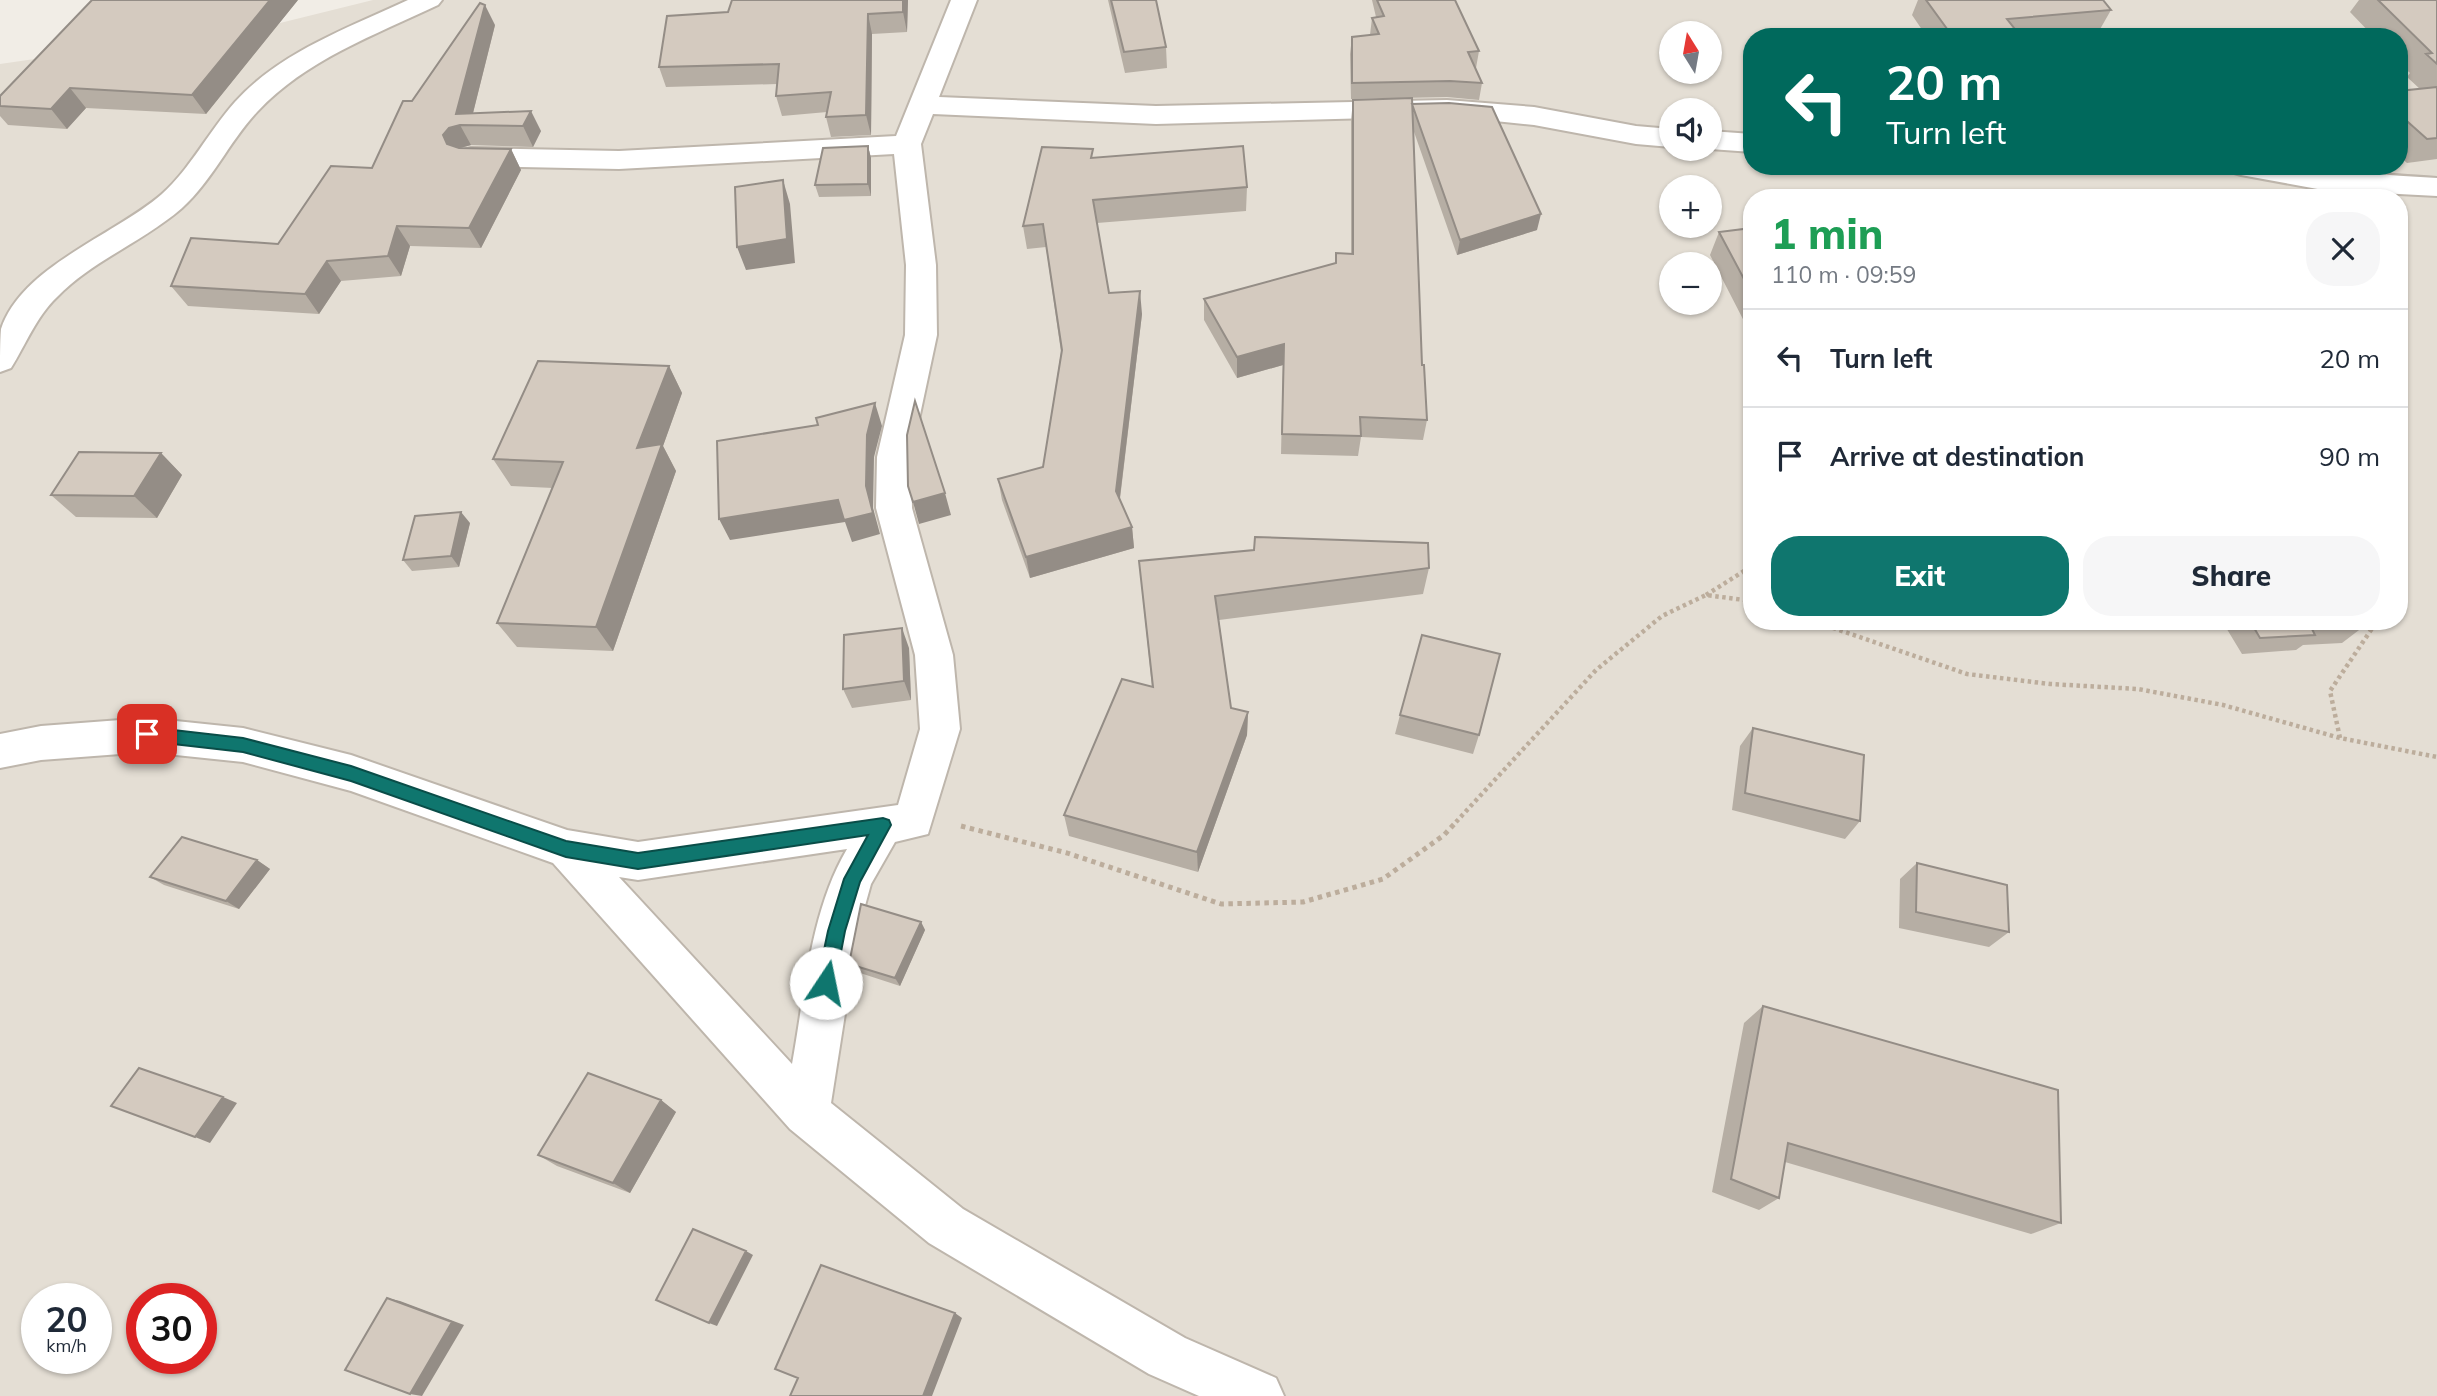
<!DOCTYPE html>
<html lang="en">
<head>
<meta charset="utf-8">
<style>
	:root { --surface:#fff; --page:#f6f6f7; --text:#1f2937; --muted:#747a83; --line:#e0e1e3; --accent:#0f766e }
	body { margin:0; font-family:Mulish,sans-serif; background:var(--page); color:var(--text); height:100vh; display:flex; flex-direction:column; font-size:26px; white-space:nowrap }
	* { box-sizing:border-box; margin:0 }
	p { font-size:23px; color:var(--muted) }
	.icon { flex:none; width:38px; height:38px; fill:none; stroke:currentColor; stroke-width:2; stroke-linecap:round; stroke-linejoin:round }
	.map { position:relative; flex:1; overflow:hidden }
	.details { position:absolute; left:1743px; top:189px; width:665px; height:441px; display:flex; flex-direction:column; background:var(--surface); border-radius:28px; box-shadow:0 2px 5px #0004 }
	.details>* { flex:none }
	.guide { position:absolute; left:1743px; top:28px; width:665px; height:147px; border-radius:28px; box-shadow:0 2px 5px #0004; background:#00695c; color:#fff; overflow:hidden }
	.needle { width:46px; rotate:349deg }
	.fabs { position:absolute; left:1659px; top:21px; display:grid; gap:14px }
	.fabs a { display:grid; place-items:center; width:63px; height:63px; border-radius:50%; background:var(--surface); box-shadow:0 2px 5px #0004; font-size:35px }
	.speed { position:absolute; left:21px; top:1283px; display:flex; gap:14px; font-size:35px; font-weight:700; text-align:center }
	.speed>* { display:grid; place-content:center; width:91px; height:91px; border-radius:50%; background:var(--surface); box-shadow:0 2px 5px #0004; line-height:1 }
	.speed small { font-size:18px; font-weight:400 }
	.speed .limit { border:10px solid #d22; background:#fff; color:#111 }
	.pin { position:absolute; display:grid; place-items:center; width:60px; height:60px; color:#fff; margin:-30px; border-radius:14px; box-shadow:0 4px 10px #0006 }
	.me { position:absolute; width:77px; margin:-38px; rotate:11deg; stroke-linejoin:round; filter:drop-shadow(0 0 5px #0008) }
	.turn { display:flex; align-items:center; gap:24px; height:147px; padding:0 28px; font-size:32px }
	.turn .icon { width:91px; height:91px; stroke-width:2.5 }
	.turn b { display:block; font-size:49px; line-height:60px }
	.round { display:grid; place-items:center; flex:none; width:74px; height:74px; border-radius:28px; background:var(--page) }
	.summary { display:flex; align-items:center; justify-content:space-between; height:119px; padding:0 28px }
	h1 { font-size:42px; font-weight:800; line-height:52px; color:#1e9e55 }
	.action { display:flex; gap:14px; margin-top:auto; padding:14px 28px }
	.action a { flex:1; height:80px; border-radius:28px; background:var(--accent); color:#fff; font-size:28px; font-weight:800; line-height:80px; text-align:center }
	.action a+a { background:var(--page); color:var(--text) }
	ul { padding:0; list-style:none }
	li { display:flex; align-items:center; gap:21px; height:98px; padding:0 28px; border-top:2px solid var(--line) }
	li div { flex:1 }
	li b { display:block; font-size:26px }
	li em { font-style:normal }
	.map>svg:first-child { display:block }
</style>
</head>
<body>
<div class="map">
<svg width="2437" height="1396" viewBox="0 0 2437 1396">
	<rect width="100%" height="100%" fill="#f1ede6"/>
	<path fill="#e4ded4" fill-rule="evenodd" d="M 373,0 L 2437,0 L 2437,1396 L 0,1396 L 0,64 L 276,24 ZM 1671,33 L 1710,33 L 1710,72 L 1671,72 ZM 1752,37 L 2399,37 L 2399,166 L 1752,166 ZM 1671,110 L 1710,110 L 1710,149 L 1671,149 ZM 1671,187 L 1710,187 L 1710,226 L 1671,226 ZM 1752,198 L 2399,198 L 2399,621 L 1752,621 ZM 1671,264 L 1710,264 L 1710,303 L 1671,303 ZM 37,1298 L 96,1298 L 96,1358 L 37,1358 ZM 142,1298 L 201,1298 L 201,1358 L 142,1358 Z"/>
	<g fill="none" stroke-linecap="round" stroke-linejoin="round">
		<g stroke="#beb6ac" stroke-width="4">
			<path id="minor" d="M 408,0 L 442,0 L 438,5 C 375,35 305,60 257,112 C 229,142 212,181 182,208 C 143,242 93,260 57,297 C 36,317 26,344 11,368 L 0,372 C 0,359 0,341 1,329 C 22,266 115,235 162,194 C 191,168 209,131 235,102 C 280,52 348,28 408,0 Z
				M 951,0 L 977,0 L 939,97 L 1156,106 L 1447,100 L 1534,107 L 1636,126 L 1671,129 L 1671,147 L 1636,144 L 1534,125 L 1447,116 L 1156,124 L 933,114 L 921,144 L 936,265 L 937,335 L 911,457 L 912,508 L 953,655 L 960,729 L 928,834 L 895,842 L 871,884 L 858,931 L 831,1103 L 963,1209 L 1185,1338 L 1276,1378 L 1284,1396 L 1199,1396 L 1149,1374 L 929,1243 L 790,1129 L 553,863 L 351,791 L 243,762 L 147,752 L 41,760 L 0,768 L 0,734 L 41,726 L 147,718 L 243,728 L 351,755 L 567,830 L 638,842 L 898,805 L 920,729 L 915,655 L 876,508 L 877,457 L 905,335 L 906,265 L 894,154 L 619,169 L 471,166 L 461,163 L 457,157 L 461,151 L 471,148 L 619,151 L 896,136 ZM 847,849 C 810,912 805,993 792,1064 L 619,877 L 638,880 Z
				M 1710,131 L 1752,134 L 1752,152 L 1710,149 Z
				M 2227,166 C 2297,166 2367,174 2437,178 L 2437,196 L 2323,190 L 2241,175 L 2231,172 Z"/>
		</g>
		<path stroke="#bcad9c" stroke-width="4.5" stroke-dasharray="3.5 3.5" stroke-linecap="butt" d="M 1706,595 L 1752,566
			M 1813,621 L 1967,674 L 2050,684 L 2138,689 L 2223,705 L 2340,738 L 2437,757
			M 2340,738 L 2330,691 L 2371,630 L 2360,621
			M 1456,822 L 1596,670 L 1662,616 L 1706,595 L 1752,601"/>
		<path stroke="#bcad9c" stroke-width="5" stroke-dasharray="4.5 4.5" stroke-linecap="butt" d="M 961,826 L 1067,853 L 1221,904 L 1303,902 L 1383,879 L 1444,835 L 1457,821"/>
		<use href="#minor" fill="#fff" fill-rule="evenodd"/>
	</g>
	<path fill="#b6aea4" d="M 298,0 L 206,114 L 86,108 L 67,129 L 8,125 L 0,116 L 0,96 Z
		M 732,0 L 908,0 L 907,32 L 872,34 L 871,135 L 831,137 L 826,117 L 827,112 L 782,116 L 776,96 L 777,84 L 666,87 L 659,67 L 728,12 Z
		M 1108,0 L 1156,0 L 1166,47 L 1167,68 L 1125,73 Z
		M 1372,0 L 1455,0 L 1479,51 L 1476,68 L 1475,68 L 1482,83 L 1479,100 L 1447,97 L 1351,99 L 1350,54 L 1352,37 L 1370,35 L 1372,18 L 1376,17 Z
		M 1918,0 L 2103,0 L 2111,10 L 2099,31 L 2038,37 L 1927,37 L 1912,15 Z
		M 2359,0 L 2437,0 L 2437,159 L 2407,163 L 2399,156 L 2399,91 L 2420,89 L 2407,77 L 2410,73 L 2399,63 L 2399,37 L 2374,37 L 2350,12 Z
		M 495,25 L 473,113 L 541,131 L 533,147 L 471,145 L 461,148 L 511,149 L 521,170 L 481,248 L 410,246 L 401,276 L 341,281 L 319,314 L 188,306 L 171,286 L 278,244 L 372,168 L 412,101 Z
		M 1353,100 L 1412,104 L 1537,230 L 1457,255 L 1413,129 L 1422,365 L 1427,420 L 1423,440 L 1361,437 L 1358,456 L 1281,454 L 1283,365 L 1237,378 L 1204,320 L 1204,299 L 1335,263 L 1336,253 L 1351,254 L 1351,121 Z
		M 868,146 L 871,158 L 871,196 L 819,197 L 815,185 Z
		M 1094,157 L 1247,187 L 1246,211 L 1097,223 L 1109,293 L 1142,314 L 1120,499 L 1132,527 L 1134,548 L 1030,578 L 1002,500 L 998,479 L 1043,467 L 1061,352 L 1046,247 L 1027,249 L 1023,226 Z
		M 1752,228 L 1752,327 L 1747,327 L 1710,255 L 1719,232 Z
		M 2399,291 L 2406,303 L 2399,310 Z
		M 669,366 L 682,393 L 663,446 L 676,471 L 613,651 L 517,647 L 497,623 L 553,488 L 511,486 L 493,459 Z
		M 161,453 L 182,475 L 157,518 L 76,517 L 51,495 Z
		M 470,523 L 459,567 L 412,571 L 403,560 Z
		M 1139,561 L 1429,568 L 1423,594 L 1219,620 L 1231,708 L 1248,712 L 1247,735 L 1198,872 L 1069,836 L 1064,815 L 1152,687 Z
		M 2222,621 L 2359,621 L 2363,627 L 2342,643 L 2303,645 L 2296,650 L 2242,654 Z
		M 909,648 L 911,700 L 852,708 L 843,689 Z
		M 1400,715 L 1479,735 L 1473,754 L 1395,734 Z
		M 1753,728 L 1860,821 L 1845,839 L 1732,810 L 1740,746 Z
		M 257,860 L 270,869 L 239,909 L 164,885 L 150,877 Z
		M 1917,863 L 2009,932 L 1989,947 L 1899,928 L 1900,879 Z
		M 921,922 L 925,930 L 900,986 L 854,971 L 849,964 Z
		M 1763,1006 L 2061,1223 L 2031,1234 L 1785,1162 L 1779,1198 L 1759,1210 L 1712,1192 L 1744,1023 Z
		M 661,1100 L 676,1112 L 630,1193 L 557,1166 L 538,1155 Z"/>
	<path fill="#948d86" d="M 270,0 L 298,0 L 206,114 L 192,95 Z
		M 903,0 L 908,0 L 907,32 L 903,12 Z
		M 485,5 L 495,25 L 470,125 L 456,114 Z
		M 868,14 L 872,34 L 871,135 L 866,115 Z
		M 70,88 L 86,108 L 67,129 L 51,109 Z
		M 531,111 L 541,131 L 533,147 L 523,126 Z
		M 460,125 L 471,145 L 460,148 L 447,144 L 443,135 L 449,128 Z
		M 868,146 L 871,158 L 871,196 L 868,184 Z
		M 511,149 L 521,170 L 481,248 L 469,228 Z
		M 783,180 L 790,204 L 795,263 L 746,270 L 737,247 Z
		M 1541,214 L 1537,230 L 1457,255 L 1460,240 Z
		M 397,226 L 410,246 L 401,276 L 388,256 Z
		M 327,261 L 341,281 L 319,314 L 305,294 Z
		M 1140,291 L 1142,314 L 1118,513 L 1116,491 Z
		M 1284,344 L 1283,365 L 1237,378 L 1237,357 Z
		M 669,366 L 682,393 L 663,446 L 676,471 L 613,651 L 596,627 L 637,448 Z
		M 875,403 L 882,426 L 874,457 L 873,508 L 880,534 L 852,542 L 845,522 L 730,540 L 719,519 L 866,486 L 867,435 Z
		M 161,453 L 182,475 L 157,518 L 134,496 Z
		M 945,493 L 951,515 L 919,524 L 913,502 Z
		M 461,512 L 470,523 L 459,567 L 451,556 Z
		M 1132,527 L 1134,548 L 1030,578 L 1026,557 Z
		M 902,628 L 909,648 L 911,700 L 904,681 Z
		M 1248,712 L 1247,735 L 1198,872 L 1197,852 Z
		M 257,860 L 270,869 L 239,909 L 226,901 Z
		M 921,922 L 925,930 L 900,986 L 895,978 Z
		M 223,1097 L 237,1103 L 210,1143 L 195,1137 Z
		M 661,1100 L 676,1112 L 630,1193 L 613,1183 Z
		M 746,1251 L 753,1255 L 717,1326 L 709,1323 Z
		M 387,1298 L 400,1301 L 464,1325 L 422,1396 L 410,1394 Z
		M 955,1313 L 962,1318 L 932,1396 L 923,1396 Z"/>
	<path fill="#d4cabf" stroke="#948d86" stroke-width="2" d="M 92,0 L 270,0 L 192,95 L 70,88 L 51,109 L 0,106 L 0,96 Z
		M 732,0 L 903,0 L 903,12 L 868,14 L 866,115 L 826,117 L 831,92 L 776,96 L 779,64 L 659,67 L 667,16 L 728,12 Z
		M 1111,0 L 1156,0 L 1166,47 L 1124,52 Z
		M 1377,0 L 1455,0 L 1479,51 L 1468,52 L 1482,83 L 1450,81 L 1352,83 L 1352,37 L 1379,34 L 1372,18 L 1384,16 Z
		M 1926,0 L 2103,0 L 2111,10 L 2007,19 L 2018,33 L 1970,37 L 1953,37 Z
		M 2378,0 L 2437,0 L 2437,64 L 2426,54 L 2432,53 Z
		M 480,3 L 485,5 L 456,114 L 531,111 L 523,126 L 460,125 L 449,128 L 443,135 L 447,144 L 459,148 L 511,149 L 469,228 L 397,226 L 388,256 L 327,261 L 305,294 L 171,286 L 191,238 L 278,244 L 331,166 L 372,168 L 403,101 L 412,101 Z
		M 2437,87 L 2437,138 L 2427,139 L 2399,114 L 2399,91 Z
		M 1412,98 L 1422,365 L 1424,365 L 1427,420 L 1360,417 L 1361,436 L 1282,434 L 1284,344 L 1237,357 L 1204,299 L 1336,263 L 1336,253 L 1353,254 L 1353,100 Z
		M 1449,103 L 1492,107 L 1541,214 L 1460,240 L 1412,104 Z
		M 868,146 L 868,184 L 815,185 L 823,148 Z
		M 1243,146 L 1247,187 L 1093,200 L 1109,293 L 1140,291 L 1116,491 L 1132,527 L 1026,557 L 998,479 L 1043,467 L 1062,350 L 1043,224 L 1023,226 L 1042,147 L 1093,149 L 1091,158 Z
		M 783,180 L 787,239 L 737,247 L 735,187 Z
		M 1752,228 L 1752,294 L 1719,232 Z
		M 2399,291 L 2406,303 L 2399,303 Z
		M 538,361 L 669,366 L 637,448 L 662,444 L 596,627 L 497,623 L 563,462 L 493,459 Z
		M 915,401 L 945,493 L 913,502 L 908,486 L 907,435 Z
		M 875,403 L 867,435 L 866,486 L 873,513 L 844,520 L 838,500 L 719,519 L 717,441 L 818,425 L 816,418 Z
		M 79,452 L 161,453 L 134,496 L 51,495 Z
		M 461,512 L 451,556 L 403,560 L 415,516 Z
		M 1255,537 L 1428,543 L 1429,568 L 1215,596 L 1231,708 L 1248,712 L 1197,852 L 1064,815 L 1122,679 L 1153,687 L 1139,561 L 1254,550 Z
		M 2250,621 L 2359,621 L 2363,627 L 2312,629 L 2315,635 L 2260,638 Z
		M 902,628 L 904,681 L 843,689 L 844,635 Z
		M 1422,635 L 1500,654 L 1479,735 L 1400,715 Z
		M 1753,728 L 1864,755 L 1860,821 L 1745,793 Z
		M 182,837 L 257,860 L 226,901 L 150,877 Z
		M 1917,863 L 2007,885 L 2009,932 L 1916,912 Z
		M 861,904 L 921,922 L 895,978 L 849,964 Z
		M 1763,1006 L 2058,1090 L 2061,1223 L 1788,1143 L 1779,1198 L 1731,1179 Z
		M 139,1068 L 223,1097 L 195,1137 L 111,1106 Z
		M 588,1073 L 661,1100 L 613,1183 L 538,1155 Z
		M 693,1229 L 746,1251 L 709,1323 L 656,1300 Z
		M 821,1265 L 955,1313 L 923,1396 L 790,1396 L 798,1378 L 775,1369 Z
		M 387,1298 L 452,1322 L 410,1394 L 345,1370 Z"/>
	<path fill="#0f766e" stroke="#0a4d48" stroke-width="2" d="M 147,727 L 243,738 L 351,766 L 566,841 L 638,853 L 883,818 L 889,820 L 891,825 L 860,882 L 845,931 L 835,983 L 833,989 L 826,991 L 820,989 L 817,983 L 828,931 L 844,879 L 868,835 L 638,869 L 566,857 L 351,781 L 243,752 L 147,741 L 141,739 L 139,734 L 141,730 Z"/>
</svg>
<div class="fabs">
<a><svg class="needle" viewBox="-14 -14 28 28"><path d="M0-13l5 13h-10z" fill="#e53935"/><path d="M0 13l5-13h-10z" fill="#747a83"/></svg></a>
<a><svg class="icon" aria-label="sound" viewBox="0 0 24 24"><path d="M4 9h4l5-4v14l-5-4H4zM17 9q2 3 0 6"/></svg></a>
<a>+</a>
<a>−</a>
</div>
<div class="speed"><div>20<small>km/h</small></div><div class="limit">30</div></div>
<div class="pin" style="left:147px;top:734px;background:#d93025"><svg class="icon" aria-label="arrive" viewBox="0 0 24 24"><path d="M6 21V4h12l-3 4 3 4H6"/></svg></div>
<svg class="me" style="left:826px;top:983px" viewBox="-20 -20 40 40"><circle r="19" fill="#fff"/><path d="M0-13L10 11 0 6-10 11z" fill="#0f766e"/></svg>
<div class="guide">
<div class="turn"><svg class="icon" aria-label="left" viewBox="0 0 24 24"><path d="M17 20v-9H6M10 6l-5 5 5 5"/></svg><div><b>20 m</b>Turn left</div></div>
</div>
<section class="details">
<div class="summary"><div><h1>1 min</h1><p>110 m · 09:59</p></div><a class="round"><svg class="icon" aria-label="close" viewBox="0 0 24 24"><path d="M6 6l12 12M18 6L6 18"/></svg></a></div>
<ul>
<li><svg class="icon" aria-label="left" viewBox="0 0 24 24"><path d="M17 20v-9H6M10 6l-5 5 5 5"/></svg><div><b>Turn left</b></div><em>20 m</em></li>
<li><svg class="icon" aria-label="arrive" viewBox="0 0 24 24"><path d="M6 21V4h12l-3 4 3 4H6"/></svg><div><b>Arrive at destination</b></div><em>90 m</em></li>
</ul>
<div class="action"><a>Exit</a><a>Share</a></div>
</section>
</div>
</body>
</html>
